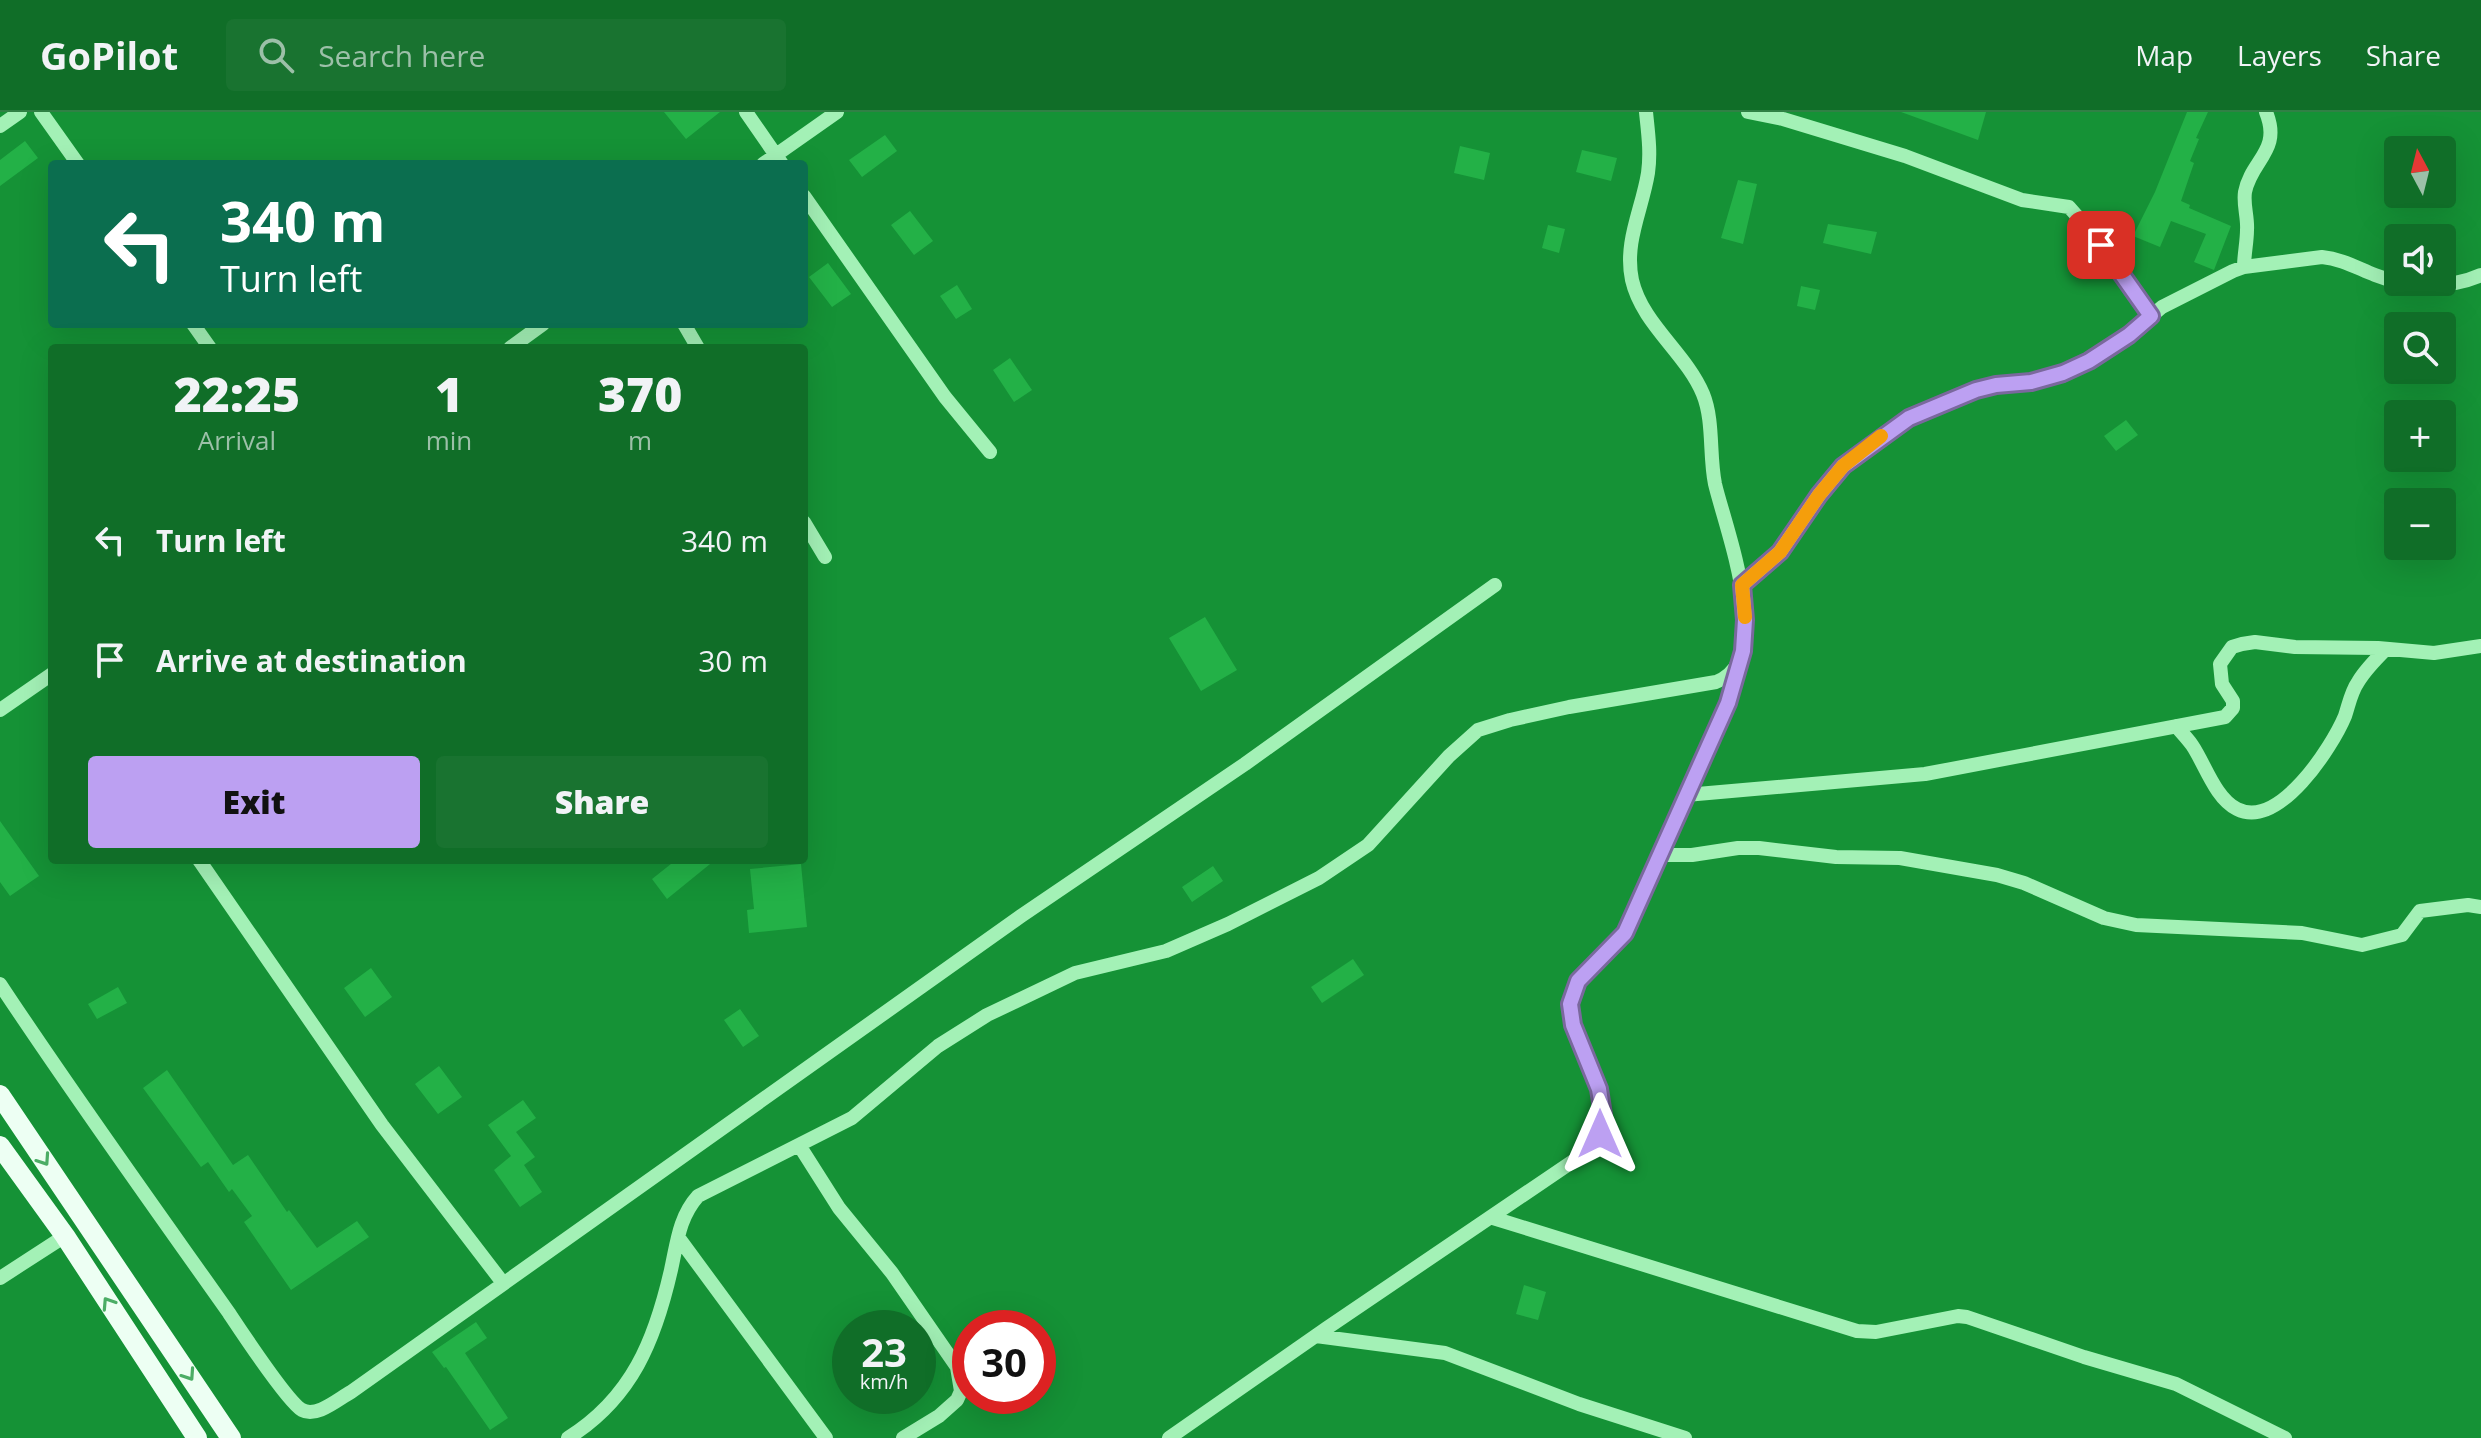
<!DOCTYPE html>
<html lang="en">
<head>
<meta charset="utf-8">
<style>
	:root { --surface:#106e28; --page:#197330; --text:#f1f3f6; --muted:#9cc0a8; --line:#308145; --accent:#bca0f2 }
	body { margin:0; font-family:"Open Sans",sans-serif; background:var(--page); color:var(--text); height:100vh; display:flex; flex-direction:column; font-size:30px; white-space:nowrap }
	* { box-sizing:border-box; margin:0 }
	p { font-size:26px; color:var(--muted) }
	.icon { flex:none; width:44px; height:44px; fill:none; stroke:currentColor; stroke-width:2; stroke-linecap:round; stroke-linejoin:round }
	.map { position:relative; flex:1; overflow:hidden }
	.drawer { position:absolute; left:48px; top:232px; width:760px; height:520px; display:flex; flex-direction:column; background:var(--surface); border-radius:8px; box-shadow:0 8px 32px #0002 }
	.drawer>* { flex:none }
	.hud { position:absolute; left:48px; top:48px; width:760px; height:168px; border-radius:8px; box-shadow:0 8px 32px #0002; background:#0b6e4f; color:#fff; overflow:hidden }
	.needle { width:52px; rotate:353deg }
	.tools { position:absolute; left:2384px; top:24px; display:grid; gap:16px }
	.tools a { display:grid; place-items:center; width:72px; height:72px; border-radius:8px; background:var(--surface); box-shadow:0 8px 32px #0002; font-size:40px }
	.speed { position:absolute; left:832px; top:1198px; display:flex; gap:16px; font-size:40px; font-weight:700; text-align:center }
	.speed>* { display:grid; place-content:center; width:104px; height:104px; border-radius:50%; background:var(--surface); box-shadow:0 8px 32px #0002; line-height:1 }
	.speed small { font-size:20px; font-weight:400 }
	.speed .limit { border:12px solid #d22; background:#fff; color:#111 }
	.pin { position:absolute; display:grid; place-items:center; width:68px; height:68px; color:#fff; margin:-34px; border-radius:16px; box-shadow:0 4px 12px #0006 }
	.me { position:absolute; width:88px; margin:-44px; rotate:0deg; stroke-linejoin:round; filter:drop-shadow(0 0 6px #0008) }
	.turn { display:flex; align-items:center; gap:28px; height:168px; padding:0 40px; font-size:36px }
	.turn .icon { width:104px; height:104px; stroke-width:2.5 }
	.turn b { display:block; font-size:56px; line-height:68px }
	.eta { display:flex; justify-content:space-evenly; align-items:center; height:136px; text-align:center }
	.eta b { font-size:48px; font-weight:800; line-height:56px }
	.cta { display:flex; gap:16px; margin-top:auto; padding:16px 40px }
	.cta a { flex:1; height:92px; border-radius:8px; background:var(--accent); color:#111; font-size:32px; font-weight:800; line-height:92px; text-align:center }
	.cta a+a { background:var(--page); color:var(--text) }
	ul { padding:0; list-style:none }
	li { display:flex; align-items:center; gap:24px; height:120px; padding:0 40px }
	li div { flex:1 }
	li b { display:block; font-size:30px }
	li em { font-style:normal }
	header { display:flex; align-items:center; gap:48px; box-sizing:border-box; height:112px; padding:0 40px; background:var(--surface); border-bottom:2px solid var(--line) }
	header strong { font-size:38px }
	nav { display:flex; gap:44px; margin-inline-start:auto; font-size:28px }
	.search { width:560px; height:72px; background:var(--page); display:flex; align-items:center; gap:20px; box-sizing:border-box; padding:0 28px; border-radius:8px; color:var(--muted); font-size:30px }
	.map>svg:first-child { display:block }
</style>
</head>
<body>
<header>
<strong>GoPilot</strong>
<div class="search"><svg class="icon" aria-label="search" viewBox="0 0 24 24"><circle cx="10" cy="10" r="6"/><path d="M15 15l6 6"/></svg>Search here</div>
<nav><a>Map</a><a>Layers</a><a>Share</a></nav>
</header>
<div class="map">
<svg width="2481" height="1326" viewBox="0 0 2481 1326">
	<rect width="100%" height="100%" fill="#159236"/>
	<path fill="#23b147" d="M 664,0 L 720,0 L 686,27 Z
		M 1901,0 L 1986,0 L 1978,28 Z
		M 2187,0 L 2208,0 L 2196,26 L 2199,27 L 2190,49 L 2194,51 L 2181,89 L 2190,93 L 2189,96 L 2231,114 L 2214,158 L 2194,150 L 2206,122 L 2171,109 L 2160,135 L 2133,124 L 2155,80 Z
		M 885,23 L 897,39 L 862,65 L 849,48 Z
		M 25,29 L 38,46 L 0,74 L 0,48 Z
		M 1460,34 L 1490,41 L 1484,68 L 1454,61 Z
		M 1582,38 L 1617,46 L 1611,69 L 1576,60 Z
		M 1738,68 L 1757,72 L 1743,132 L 1721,126 Z
		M 910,99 L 933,129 L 914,143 L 891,113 Z
		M 1828,112 L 1877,120 L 1871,142 L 1823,131 Z
		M 1548,113 L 1565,117 L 1559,141 L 1542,136 Z
		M 828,151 L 851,182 L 832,195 L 809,165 Z
		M 957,173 L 972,197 L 956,207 L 940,184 Z
		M 1801,174 L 1820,178 L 1815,198 L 1797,194 Z
		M 1010,246 L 1032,278 L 1014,290 L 993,258 Z
		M 2126,308 L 2138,323 L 2116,339 L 2104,324 Z
		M 1205,505 L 1237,558 L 1201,579 L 1169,526 Z
		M 0,709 L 39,764 L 10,784 L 0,770 Z
		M 676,748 L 715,748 L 667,787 L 652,767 Z
		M 801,752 L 807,815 L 749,821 L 747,798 L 754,797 L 750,757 Z
		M 1213,754 L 1223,769 L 1192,790 L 1182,775 Z
		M 1353,847 L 1364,863 L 1322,891 L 1311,875 Z
		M 371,856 L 392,885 L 365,905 L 344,876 Z
		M 118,875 L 127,891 L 97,907 L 88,892 Z
		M 740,897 L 759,924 L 743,935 L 724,908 Z
		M 439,954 L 462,985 L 438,1002 L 415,972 Z
		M 167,958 L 233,1053 L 248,1043 L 287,1100 L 289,1098 L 317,1136 L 357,1109 L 369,1125 L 291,1178 L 244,1110 L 252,1104 L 232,1077 L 229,1080 L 208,1050 L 201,1055 L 143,976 Z
		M 523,988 L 536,1006 L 516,1020 L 535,1045 L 524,1053 L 542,1080 L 520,1095 L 494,1058 L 511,1044 L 488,1013 Z
		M 1524,1173 L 1546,1180 L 1538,1208 L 1516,1202 Z
		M 476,1210 L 487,1226 L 465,1241 L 508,1306 L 490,1318 L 446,1255 L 444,1256 L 432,1240 Z"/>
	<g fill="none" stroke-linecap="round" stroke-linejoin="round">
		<path stroke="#a3f1b6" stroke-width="14" d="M 41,0 L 78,52
			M 746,0 L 782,52
			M 1748,0 L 1783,7 L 1905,44 L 2022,88 L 2069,95 L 2091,120 L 2151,204
			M 0,14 L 20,0
			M 763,52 L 837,0
			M 804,84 L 945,285 L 990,340
			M 2244,155 C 2244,143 2247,130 2247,118 C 2248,105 2243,93 2245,80 C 2251,48 2282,39 2266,0
			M 193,212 L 210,236
			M 684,212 L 698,236
			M 510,236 L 543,212
			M 804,410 L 825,445
			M 1742,473 L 1780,440 L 1819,383 L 1843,354 L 1909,306 L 1976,278 L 2046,267 L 2089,249 L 2129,223 L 2162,195 L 2233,159 L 2244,155 L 2322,145 C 2342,147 2357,156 2375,163 C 2407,176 2450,177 2481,163
			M 0,598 L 52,562
			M 2176,614 C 2181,620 2187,626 2192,633 C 2205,652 2215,686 2237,697 C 2279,718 2332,635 2345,604 C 2349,592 2351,580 2358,570 C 2365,558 2376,547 2386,537
			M 1686,683 L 1925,662 L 2225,605 L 2233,596 L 2233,589 L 2222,572 L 2220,552 L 2232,535 L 2242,532 L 2255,530 L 2295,535 L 2378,536 L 2434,541 L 2481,534
			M 1661,743 L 1692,743 L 1738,736 L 1759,736 L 1836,745 L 1900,746 L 1997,763 L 2024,771 L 2104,806 L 2136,813 L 2302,821 L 2362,833 L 2402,823 L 2420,799 L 2468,793 L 2481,795
			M 199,748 L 382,1013 L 503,1171
			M 0,872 C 74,984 152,1092 229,1201 C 241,1219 287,1289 302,1298 C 317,1306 338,1287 351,1280 L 1021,804 L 1245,652 L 1495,473
			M 799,1033 L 839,1096 L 892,1161 L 957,1255 L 961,1279 L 957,1288 L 939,1304 L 903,1326
			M 1493,1106 L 1857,1219 L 1876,1220 L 1958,1204 L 1967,1205 L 2084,1245 L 2176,1272 L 2285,1326
			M 678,1125 L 826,1326
			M 0,1166 L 65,1124
			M 1316,1224 L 1445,1241 L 1579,1292 L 1685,1326
			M 568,1326 C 632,1286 655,1228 671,1158 C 677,1131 679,1105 698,1084 L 852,1006 L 938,934 L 987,903 L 1075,861 L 1166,839 L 1228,812 L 1319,766 L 1368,733 L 1449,644 L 1478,618 L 1510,608 L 1569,595 L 1716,570 C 1777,549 1725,415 1715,372 C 1709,343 1714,309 1703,282 C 1686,241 1642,212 1632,168 C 1624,130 1642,98 1648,61 C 1651,40 1648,20 1646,0
			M 1169,1326 L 1327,1216 L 1591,1037 L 1600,1022 L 1603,1003 L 1599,977 L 1573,913 L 1570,892 L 1578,869 L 1625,821 L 1728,591 L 1740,554"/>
		<path stroke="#edfff3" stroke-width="20" d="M 0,983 L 231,1326
			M 0,1034 L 65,1124 L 197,1326"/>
	</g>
	<defs><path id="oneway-chevron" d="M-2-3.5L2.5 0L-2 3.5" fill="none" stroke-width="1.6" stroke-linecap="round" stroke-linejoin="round" transform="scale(2)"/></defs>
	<g stroke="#4bad65">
		<use href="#oneway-chevron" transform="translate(44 1048) rotate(56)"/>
		<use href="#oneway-chevron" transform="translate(108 1191) rotate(-123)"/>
		<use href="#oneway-chevron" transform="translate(189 1263) rotate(56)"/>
	</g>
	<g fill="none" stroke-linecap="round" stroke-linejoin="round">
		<g stroke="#7a689d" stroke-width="20">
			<path id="route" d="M 1600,1022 L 1603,1003 L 1599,977 L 1573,913 L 1570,892 L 1578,869 L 1625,821 L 1728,591 L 1743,539 L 1745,508 L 1742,473 L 1780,440 L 1819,383 L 1843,354 L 1909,306 L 1976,278 L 1996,273 L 2031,270 L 2063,261 L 2089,249 L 2129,223 L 2151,204 L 2101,133"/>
		</g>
		<use href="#route" stroke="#bca0f2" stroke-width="14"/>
		<path stroke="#f59e0b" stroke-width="14" d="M 1745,505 L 1742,473 L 1780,440 L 1819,383 L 1843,354 L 1881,324"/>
	</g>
</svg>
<div class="tools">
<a><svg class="needle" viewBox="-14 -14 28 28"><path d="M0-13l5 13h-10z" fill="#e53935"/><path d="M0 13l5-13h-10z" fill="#9cc0a8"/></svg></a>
<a><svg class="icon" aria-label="sound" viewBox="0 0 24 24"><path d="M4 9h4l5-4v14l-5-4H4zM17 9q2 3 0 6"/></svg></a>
<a><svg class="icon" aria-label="search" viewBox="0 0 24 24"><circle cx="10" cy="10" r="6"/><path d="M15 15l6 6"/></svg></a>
<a>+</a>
<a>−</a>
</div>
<div class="speed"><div>23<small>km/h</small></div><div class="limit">30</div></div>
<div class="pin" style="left:2101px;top:133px;background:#d93025"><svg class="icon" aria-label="arrive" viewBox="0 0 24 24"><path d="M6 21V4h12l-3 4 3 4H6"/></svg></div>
<svg class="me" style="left:1600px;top:1022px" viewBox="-20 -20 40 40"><path d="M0-17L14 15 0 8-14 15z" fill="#bca0f2" stroke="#fff" stroke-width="4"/></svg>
<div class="hud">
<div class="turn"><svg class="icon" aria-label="left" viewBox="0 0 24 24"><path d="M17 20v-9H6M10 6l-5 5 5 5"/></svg><div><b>340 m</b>Turn left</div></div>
</div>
<section class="drawer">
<div class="eta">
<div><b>22:25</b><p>Arrival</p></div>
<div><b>1</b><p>min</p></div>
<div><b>370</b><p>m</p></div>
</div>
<ul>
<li><svg class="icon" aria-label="left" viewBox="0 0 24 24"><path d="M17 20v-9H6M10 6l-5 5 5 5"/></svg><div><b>Turn left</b></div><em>340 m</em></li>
<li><svg class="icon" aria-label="arrive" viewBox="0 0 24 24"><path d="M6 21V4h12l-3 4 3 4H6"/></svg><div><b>Arrive at destination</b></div><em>30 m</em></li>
</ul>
<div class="cta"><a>Exit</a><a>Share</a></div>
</section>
</div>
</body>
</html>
